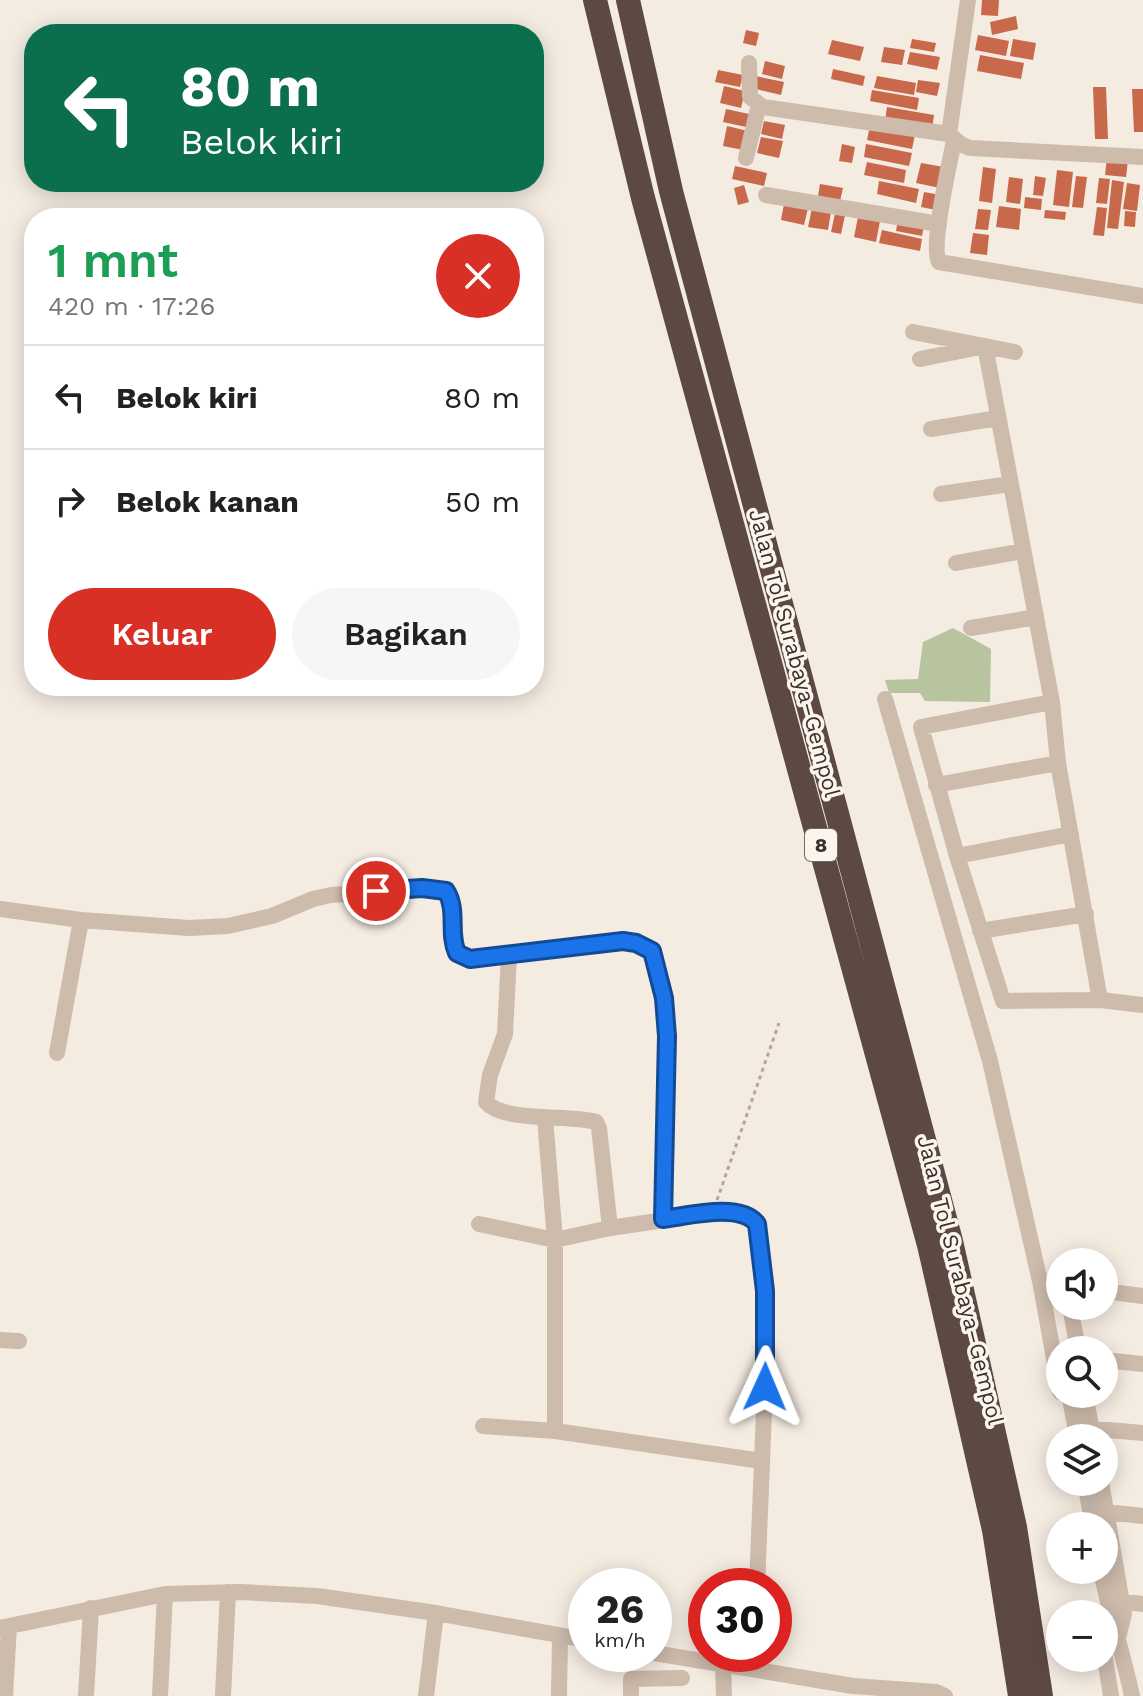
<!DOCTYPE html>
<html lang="id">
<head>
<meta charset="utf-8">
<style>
	:root { --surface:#fff; --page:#f6f6f6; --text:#222; --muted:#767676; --line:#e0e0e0; --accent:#d93025 }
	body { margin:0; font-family:"Work Sans",sans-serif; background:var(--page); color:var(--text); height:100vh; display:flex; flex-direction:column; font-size:30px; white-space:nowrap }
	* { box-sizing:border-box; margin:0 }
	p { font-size:26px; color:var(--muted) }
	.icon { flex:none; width:44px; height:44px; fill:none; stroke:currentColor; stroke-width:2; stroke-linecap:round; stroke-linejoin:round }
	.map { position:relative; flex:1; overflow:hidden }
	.sheet { position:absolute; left:24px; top:208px; width:520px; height:488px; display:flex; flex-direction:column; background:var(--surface); border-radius:32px; box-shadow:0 4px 20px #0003 }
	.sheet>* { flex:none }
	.top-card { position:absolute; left:24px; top:24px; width:520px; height:168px; border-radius:32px; box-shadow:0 4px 20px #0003; background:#0b6e4f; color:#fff; overflow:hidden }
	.controls { position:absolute; left:1046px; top:1248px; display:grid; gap:16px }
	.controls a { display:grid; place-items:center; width:72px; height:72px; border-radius:50%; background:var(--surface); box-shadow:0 4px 20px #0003; font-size:40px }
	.speed { position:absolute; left:568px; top:1568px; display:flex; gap:16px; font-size:40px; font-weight:700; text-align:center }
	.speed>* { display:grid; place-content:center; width:104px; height:104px; border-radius:50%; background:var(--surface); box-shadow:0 4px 20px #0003; line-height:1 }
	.speed small { font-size:20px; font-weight:400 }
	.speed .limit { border:12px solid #d22; background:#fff; color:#111 }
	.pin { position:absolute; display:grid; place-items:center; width:68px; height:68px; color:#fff; margin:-34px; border:4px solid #fff; border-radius:50%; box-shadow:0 2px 8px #0007 }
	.me { position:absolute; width:88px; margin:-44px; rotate:1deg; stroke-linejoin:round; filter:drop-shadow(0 0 6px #0008) }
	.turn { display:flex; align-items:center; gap:28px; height:168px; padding:0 24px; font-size:36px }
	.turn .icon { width:104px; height:104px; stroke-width:2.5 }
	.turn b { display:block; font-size:56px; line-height:68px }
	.round { display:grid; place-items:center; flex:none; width:84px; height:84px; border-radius:42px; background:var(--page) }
	.headline { display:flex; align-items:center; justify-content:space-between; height:136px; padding:0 24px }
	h1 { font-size:48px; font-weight:600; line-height:60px; color:#1e9e55 }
	.action { display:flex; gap:16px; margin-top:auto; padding:16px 24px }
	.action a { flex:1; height:92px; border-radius:48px; background:var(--accent); color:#fff; font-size:32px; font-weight:600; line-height:92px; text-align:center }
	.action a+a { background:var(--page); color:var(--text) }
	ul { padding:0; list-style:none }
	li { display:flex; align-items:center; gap:24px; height:104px; padding:0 24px; border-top:2px solid var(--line) }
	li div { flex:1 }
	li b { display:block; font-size:30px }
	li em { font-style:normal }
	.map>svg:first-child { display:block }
</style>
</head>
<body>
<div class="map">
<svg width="1143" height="1696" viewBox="0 0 1143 1696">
	<rect width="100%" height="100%" fill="#f4ebe1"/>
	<path fill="#b8c4a0" d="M 953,628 L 991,649 L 990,702 L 925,701 L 920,693 L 889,693 L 885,680 L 918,679 L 923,642 Z"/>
	<path fill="#c8694b" d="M 982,0 L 999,0 L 998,16 L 981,15 Z
		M 1016,16 L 1018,29 L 992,35 L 990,22 Z
		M 746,30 L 759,33 L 756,46 L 743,43 Z
		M 978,35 L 1009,41 L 1006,56 L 975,50 Z
		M 912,39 L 936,43 L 934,52 L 910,48 Z
		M 1013,39 L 1036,43 L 1033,60 L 1010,56 Z
		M 832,40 L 864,47 L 860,61 L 828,54 Z
		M 884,47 L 905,50 L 902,65 L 881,62 Z
		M 910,52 L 940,57 L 937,70 L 907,64 Z
		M 980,55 L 1024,63 L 1021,79 L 977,71 Z
		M 765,61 L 785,66 L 782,79 L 762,74 Z
		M 833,69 L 865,76 L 863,86 L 831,79 Z
		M 718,70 L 743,75 L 740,87 L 715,82 Z
		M 755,76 L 784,82 L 781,95 L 752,88 Z
		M 877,76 L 916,83 L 914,95 L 874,88 Z
		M 918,80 L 940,83 L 937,96 L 916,92 Z
		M 724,86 L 745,91 L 741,108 L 720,103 Z
		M 1093,87 L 1106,87 L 1108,139 L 1095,139 Z
		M 1132,89 L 1143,89 L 1143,132 L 1134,132 Z
		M 872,90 L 919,98 L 917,110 L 870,101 Z
		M 887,107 L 934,115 L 932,129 L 885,120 Z
		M 726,109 L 749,114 L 746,127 L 723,122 Z
		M 764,121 L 785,125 L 782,139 L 761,134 Z
		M 727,126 L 748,131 L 743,150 L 723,146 Z
		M 870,126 L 915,135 L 912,149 L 867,140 Z
		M 761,137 L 783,141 L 779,158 L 757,153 Z
		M 842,144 L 855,147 L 852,163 L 839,161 Z
		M 866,144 L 912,153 L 909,166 L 864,157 Z
		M 1107,157 L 1128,160 L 1126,177 L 1105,175 Z
		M 867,162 L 906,170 L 904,183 L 864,175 Z
		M 921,163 L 944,167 L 940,188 L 916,183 Z
		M 735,166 L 767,173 L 764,186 L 732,179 Z
		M 983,167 L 996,169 L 992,203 L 979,201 Z
		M 1057,170 L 1073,172 L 1069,207 L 1053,205 Z
		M 1035,176 L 1046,178 L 1043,196 L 1033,195 Z
		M 1076,176 L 1087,177 L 1083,208 L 1072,207 Z
		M 1009,177 L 1023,179 L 1020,204 L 1006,202 Z
		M 1099,178 L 1110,179 L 1107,204 L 1096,203 Z
		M 1112,180 L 1124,182 L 1118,229 L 1107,228 Z
		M 879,181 L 919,189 L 916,203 L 877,194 Z
		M 1127,183 L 1140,185 L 1137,211 L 1123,209 Z
		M 820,184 L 843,188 L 840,201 L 818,196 Z
		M 744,185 L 749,202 L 738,205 L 734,188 Z
		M 924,192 L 940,195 L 936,210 L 921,207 Z
		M 1025,197 L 1042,199 L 1041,210 L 1024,208 Z
		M 784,204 L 808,208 L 804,225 L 781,220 Z
		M 999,206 L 1021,209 L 1019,230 L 996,227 Z
		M 1097,207 L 1107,208 L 1104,236 L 1093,235 Z
		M 812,208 L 831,212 L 828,230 L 808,227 Z
		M 836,209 L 846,211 L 841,234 L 831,232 Z
		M 978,209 L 991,210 L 988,230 L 975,229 Z
		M 1045,210 L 1066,212 L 1065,220 L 1044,218 Z
		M 1125,211 L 1136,212 L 1135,227 L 1124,226 Z
		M 858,217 L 880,221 L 876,242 L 854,237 Z
		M 898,219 L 924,225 L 922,236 L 896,231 Z
		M 882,230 L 922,239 L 920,251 L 879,243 Z
		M 973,233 L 989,235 L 987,255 L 970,253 Z"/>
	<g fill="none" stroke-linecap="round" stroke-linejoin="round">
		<path stroke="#b9a596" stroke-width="3" stroke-dasharray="4 4" stroke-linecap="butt" d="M 717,1200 L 779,1023"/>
		<path stroke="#cdbbac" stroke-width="16" d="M 968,0 L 949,134 L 962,145 L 970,148 L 1143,157
			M 749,63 L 750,97 L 763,107 L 949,134
			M 954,140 C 950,163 930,245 939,262 L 1143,296
			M 746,158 L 759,104
			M 766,195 L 939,224
			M 913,332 L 1015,352
			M 920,359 L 985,346 L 1052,702 L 1058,763 L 1100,1000 L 1003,1001 L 957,856 L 921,727 L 1052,702
			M 931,429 L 998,418
			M 941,494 L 1010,484
			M 956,563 L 1023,551
			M 971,628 L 1036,617
			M 885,699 L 990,1061 L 1041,1286 L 1060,1392
			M 936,785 L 1058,763
			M 957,856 L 1071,834
			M 0,909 L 81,920 L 189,928 L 228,926 L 272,916 L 313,899 L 331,895 L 437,889 L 446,891 C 460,911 441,951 470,959 L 623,941 L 636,943 L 652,951 L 664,998 L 667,1036 L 663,1219
			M 980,931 L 1086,914
			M 509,955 L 505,1034 L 490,1075 L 486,1102 C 504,1123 570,1114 596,1122 L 599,1128 L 610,1228
			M 1100,1000 L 1143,1005
			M 57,1053 L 81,920
			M 545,1118 L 555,1240 L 555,1431
			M 479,1224 L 555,1240 L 610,1228 L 712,1213 L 744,1214 L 757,1224 L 765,1291 L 766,1363 L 757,1586
			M 1104,1291 L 1143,1296
			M 1070,1306 L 1078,1350
			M 0,1340 L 19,1341
			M 1104,1360 L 1143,1364
			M 1069,1394 L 1077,1436
			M 1085,1394 L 1093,1436
			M 483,1426 L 555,1431 L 762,1461
			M 1075,1427 L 1143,1433
			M 1085,1482 L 1093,1526
			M 1101,1482 L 1124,1614 L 1119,1634
			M 1090,1510 L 1143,1516
			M 1101,1570 C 1109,1613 1123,1653 1132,1696
			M 1112,1600 L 1143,1604
			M 0,1628 L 165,1594 L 240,1592 L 317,1596 L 436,1613 L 586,1640
			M 1104,1652 L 1111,1696
			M 654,1653 L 853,1686 L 936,1692 L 945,1696
			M 723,1665 L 724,1696
			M 5,1696 L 9,1626
			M 86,1696 L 91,1608
			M 160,1696 L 165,1594
			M 223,1696 L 228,1592
			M 426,1696 L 436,1613
			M 559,1696 L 560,1636
			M 631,1696 L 631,1679 L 682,1678"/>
		<path stroke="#5c4a42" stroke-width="24" d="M 595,0 L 643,198 L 929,1245 L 994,1530 L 1020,1696
			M 628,0 L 671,191 L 951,1241 L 1015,1527 L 1041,1696"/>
	</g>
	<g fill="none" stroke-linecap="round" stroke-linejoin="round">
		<g stroke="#114b97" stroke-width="20">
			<path id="route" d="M 376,891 L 422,888 L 446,891 C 458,910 448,933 457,953 L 470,959 L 623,941 L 636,943 L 652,951 L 664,998 L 667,1036 L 663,1219 C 688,1216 740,1202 757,1224 L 765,1291 L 765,1387"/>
		</g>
		<use href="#route" stroke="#1a73e8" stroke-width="14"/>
	</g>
	<g text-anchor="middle" stroke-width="7" stroke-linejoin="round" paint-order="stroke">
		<rect fill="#fbf5ee" stroke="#756b66" stroke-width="2" x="805" y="829" width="32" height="32" rx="6"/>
		<g font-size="20" font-weight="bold" fill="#3b302b">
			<text x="821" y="852">8</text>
		</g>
		<g font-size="22" fill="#3b302b" stroke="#fbf5ee">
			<text transform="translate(795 653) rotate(75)" y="8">Jalan Tol Surabaya–Gempol</text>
			<text transform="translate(961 1280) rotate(76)" y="8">Jalan Tol Surabaya–Gempol</text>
		</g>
	</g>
</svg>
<div class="controls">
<a><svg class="icon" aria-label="sound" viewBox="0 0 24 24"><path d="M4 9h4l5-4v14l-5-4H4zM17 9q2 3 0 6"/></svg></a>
<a><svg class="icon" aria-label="search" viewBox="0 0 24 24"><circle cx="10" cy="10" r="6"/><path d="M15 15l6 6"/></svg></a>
<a><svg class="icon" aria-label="layers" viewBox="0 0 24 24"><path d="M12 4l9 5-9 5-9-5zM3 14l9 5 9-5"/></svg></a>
<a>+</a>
<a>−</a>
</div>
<div class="speed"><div>26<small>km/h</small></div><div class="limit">30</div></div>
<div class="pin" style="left:376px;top:891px;background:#d93025"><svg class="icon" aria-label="arrive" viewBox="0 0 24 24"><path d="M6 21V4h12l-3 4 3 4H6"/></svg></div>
<svg class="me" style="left:765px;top:1387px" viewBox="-20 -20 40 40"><path d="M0-17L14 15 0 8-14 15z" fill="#1a73e8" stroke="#fff" stroke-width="4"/></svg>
<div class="top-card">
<div class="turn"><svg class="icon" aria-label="left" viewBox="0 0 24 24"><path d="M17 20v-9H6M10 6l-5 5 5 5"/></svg><div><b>80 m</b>Belok kiri</div></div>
</div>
<section class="sheet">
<div class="headline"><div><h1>1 mnt</h1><p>420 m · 17:26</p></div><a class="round" style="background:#d93025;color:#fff"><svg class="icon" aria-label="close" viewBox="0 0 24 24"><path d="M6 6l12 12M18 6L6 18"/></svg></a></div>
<ul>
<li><svg class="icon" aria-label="left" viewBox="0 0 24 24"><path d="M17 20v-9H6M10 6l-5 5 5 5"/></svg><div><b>Belok kiri</b></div><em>80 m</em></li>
<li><svg class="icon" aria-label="right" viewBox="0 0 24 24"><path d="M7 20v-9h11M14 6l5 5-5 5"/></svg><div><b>Belok kanan</b></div><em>50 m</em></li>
</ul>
<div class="action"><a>Keluar</a><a>Bagikan</a></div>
</section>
</div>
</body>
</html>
